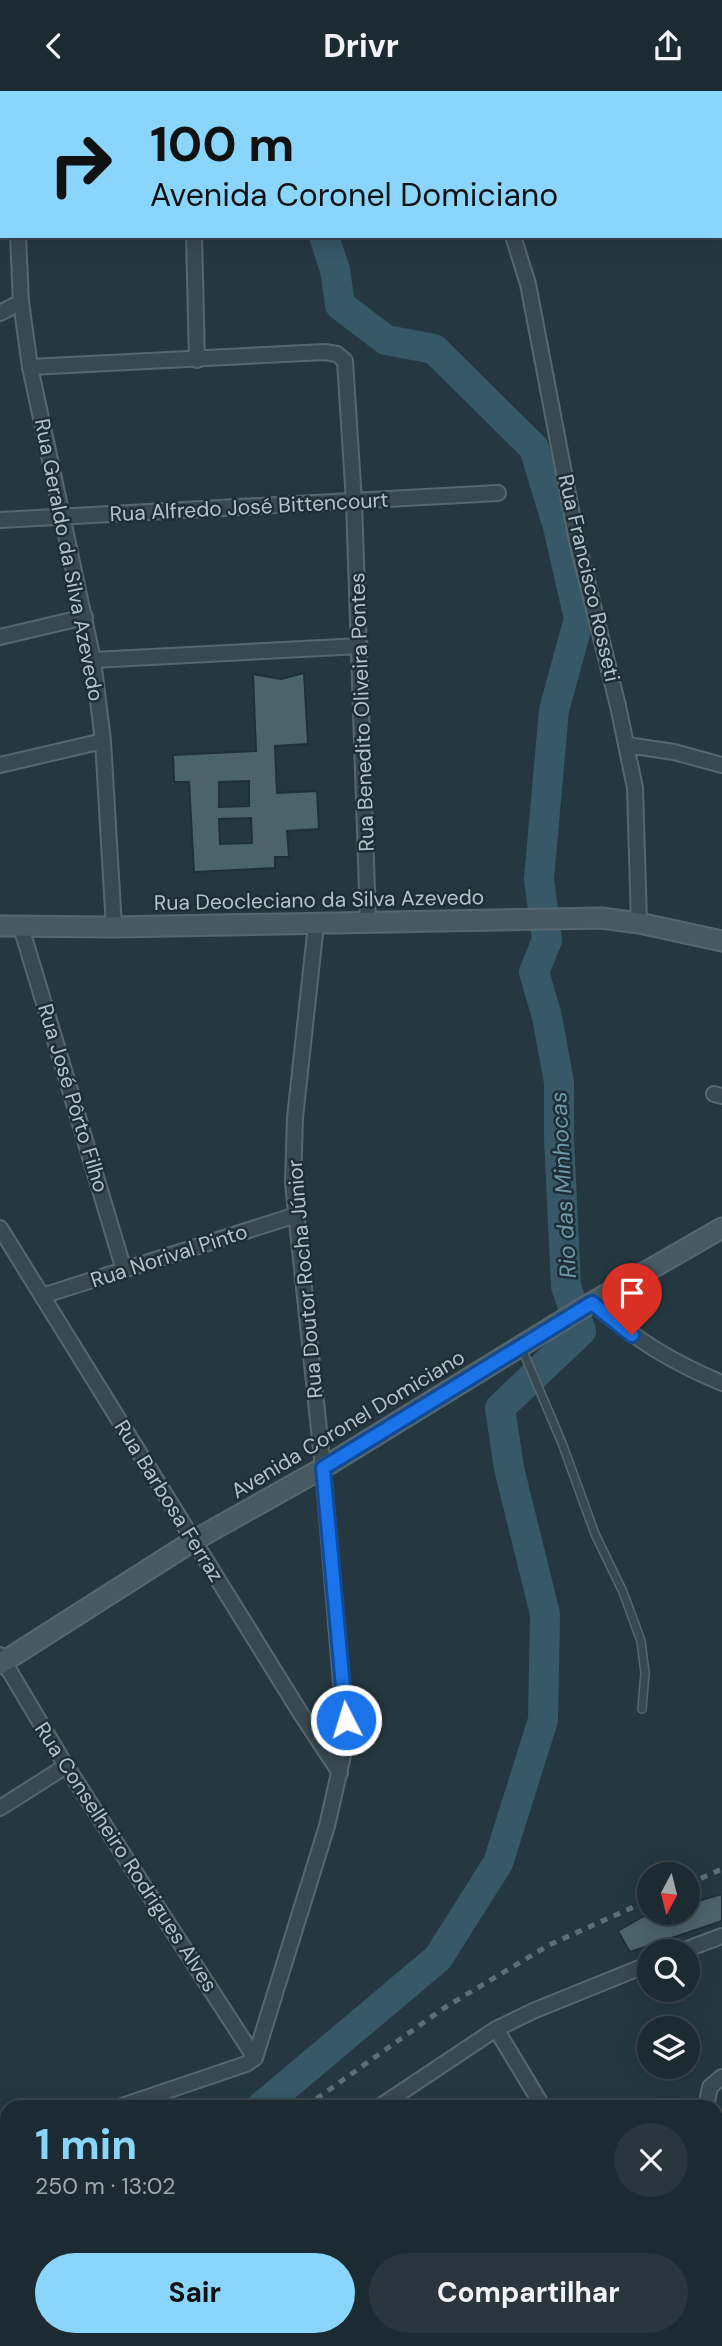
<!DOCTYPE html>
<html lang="pt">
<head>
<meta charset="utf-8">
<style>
	:root { --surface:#1c2a31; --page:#29363d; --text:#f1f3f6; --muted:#a0a7ab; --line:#3a464d; --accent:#8ad5fb }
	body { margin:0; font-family:"DM Sans",sans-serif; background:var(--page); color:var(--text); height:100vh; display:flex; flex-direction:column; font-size:26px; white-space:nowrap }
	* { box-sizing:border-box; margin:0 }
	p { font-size:23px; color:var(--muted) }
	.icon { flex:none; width:38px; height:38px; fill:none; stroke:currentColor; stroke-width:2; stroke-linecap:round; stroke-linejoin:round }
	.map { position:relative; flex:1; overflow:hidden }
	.panel { position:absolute; left:0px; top:2009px; width:723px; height:247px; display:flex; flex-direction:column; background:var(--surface); border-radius:21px 21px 0 0; box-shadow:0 4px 18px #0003,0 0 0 2px var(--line) }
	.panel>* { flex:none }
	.top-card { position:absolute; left:0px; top:0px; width:723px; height:147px; box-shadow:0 4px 18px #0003,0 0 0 2px var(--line); background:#8ad5fb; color:#111; overflow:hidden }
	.needle { width:46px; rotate:187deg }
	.controls { position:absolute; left:637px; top:1771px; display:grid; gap:14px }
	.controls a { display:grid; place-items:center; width:63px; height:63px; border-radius:50%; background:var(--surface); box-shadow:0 4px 18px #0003,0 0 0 2px var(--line); font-size:35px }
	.pin { position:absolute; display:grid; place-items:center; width:60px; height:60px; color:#fff; margin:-72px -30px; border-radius:50% 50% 50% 0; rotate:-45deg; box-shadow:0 0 7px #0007 }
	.pin .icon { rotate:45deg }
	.me { position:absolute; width:77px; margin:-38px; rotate:355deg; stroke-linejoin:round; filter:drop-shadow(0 0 5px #0008) }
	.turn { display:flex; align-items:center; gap:24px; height:147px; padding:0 35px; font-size:32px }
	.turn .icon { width:91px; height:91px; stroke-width:2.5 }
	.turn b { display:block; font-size:49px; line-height:60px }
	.round { display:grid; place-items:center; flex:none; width:74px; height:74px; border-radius:37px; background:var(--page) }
	.headline { display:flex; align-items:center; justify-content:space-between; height:119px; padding:0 35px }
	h1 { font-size:42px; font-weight:700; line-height:52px; color:var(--accent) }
	.cta { display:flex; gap:14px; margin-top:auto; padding:14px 35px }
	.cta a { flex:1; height:80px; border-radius:42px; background:var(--accent); color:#111; font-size:28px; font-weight:700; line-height:80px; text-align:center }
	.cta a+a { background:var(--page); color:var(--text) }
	header { display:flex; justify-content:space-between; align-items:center; height:91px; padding:0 35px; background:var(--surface); font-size:32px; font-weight:700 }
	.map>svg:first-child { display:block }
</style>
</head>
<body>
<header><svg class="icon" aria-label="back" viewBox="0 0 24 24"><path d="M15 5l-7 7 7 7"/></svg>Drivr<svg class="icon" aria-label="share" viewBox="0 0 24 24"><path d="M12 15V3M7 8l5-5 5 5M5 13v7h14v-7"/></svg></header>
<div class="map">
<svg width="722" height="2255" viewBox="0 0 722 2255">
	<rect width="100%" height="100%" fill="#253841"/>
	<path fill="#27423e" d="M 149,2249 L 264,2249 L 268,2255 L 144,2255 Z"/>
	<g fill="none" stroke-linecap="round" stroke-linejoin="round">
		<path stroke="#365867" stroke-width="30" d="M 204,0 L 207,2
			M 96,2 L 99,0
			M 0,59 L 2,57
			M 261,2016 L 438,1867 L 498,1772 L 543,1629 L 545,1523 L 509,1377 L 500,1317 L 581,1240 L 566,1195 L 559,1047 L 559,991 L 547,926 L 534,881 L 547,849 L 539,788 L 554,619 L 579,528 L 558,436 L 534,357 L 434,258 L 386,249 L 340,214 L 335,179 L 324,145
			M 27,2255 L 32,2249"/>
	</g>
	<path fill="#4d636c" stroke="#203038" stroke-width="2" fill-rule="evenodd" d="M 304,582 L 308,653 L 275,655 L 277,702 L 317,700 L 319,738 L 287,740 L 289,766 L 275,766 L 275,777 L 194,781 L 189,691 L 174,691 L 173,664 L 256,660 L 253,583 L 281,588 ZM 249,690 L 249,715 L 219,716 L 219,691 ZM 251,727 L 252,752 L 220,753 L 219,728 Z
		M 722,1803 L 722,1830 L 630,1861 L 618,1840 L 642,1826 L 657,1822 L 688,1822 L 688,1813 Z"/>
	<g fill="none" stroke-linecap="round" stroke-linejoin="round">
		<g stroke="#57676e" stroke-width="10">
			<path id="lane" d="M 522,1258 L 562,1352 L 595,1443 L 623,1501 L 641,1550 L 645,1582 L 642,1618"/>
		</g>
		<g stroke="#57676e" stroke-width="18">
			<path id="street" d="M 427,0 L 429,2
				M 542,0 L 543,2
				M 683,2 L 687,0
				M 0,4 L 2,11
				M 18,145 L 21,211 L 30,276 L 93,569 L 103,650 L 114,836
				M 194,145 L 197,269
				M 513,145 L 528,193 L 577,450 L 618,615 L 635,697 L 639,832
				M 0,222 L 21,211
				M 30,276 L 325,261 L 337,263 L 345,270 L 354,411 L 368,830
				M 0,429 L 498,402
				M 0,546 L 85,526
				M 93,569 L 360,555
				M 627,654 L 674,661 L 722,674
				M 0,674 L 103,650
				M 21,836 L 124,1179
				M 714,1003 L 722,1005
				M 0,1137 L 303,1626 L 340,1682
				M 42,1205 L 296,1124
				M 592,1212 C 638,1249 667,1269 722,1292
				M 0,1564 L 66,1675 L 255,1967
				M 0,1717 L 66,1675
				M 682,1860 L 722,1845
				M 496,1938 L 543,2016
				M 119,2016 L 246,1973 L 255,1967 L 327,1735 L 346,1651 L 323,1377 L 293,1092 L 295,1027 L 316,833
				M 379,2016 L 496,1938 L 533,1920 L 649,1873
				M 706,2016 L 710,1996 L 722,1986
				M 716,2035 L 722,2045
				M 0,2056 L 7,2054
				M 335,2249 L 339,2255
				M 502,2249 L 506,2255
				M 684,2249 L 687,2255
				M 111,2255 L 117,2249"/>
		</g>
		<g stroke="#57676e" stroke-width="23">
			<path id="secondary" d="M 0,835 L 114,836 L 601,827 L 639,832 L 722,850
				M 0,1573 L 193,1450 L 323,1377 L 581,1218 L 722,1137"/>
		</g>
		<use href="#lane" stroke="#394951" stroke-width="7"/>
		<use href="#street" stroke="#394951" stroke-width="14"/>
		<use href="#secondary" stroke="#475a64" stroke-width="19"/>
		<path stroke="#5b6f78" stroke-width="5" stroke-dasharray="7 7" stroke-linecap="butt" d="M 688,1793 L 722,1778
			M 305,2016 L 444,1917 L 549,1854 L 649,1809
			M 71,2255 L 77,2249"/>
	</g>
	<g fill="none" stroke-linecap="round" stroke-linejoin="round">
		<g stroke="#114b97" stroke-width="18">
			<path id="route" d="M 346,1629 L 323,1377 L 592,1212 L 632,1244"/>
		</g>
		<use href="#route" stroke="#1a73e8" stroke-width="12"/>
	</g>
	<g text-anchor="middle" stroke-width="5" stroke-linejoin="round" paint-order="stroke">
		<g font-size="21" fill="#b5c4cb" stroke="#1e2e36">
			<text transform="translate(249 416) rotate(-3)" y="7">Rua Alfredo José Bittencourt</text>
			<text transform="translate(69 469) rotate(79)" y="7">Rua Geraldo da Silva Azevedo</text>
			<text transform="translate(589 487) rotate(77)" y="7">Rua Francisco Rosseti</text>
			<text transform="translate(362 621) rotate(-92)" y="7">Rua Benedito Oliveira Pontes</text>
			<text transform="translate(319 809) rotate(-1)" y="7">Rua Deocleciano da Silva Azevedo</text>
			<text transform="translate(73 1007) rotate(73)" y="7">Rua José Pôrto Filho</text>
			<text transform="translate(169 1165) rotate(-18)" y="7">Rua Norival Pinto</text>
			<text transform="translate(305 1188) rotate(-95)" y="7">Rua Doutor Rocha Júnior</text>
			<text transform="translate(348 1333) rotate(-31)" y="7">Avenida Coronel Domiciano</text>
			<text transform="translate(169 1410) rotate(58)" y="7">Rua Barbosa Ferraz</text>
			<text transform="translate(126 1766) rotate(57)" y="7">Rua Conselheiro Rodrigues Alves</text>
		</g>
		<g font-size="23" font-style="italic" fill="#6e99ab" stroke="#1e2e36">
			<text transform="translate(563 1094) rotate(-93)" y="8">Rio das Minhocas</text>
		</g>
	</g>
</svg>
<div class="controls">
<a><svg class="needle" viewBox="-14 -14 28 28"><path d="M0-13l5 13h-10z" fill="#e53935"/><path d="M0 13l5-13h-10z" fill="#a0a7ab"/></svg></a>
<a><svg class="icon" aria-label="search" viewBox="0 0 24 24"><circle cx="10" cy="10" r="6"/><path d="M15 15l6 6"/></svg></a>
<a><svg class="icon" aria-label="layers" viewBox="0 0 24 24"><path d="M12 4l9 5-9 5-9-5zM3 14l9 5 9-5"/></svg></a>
</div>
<div class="pin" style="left:632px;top:1244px;background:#d93025"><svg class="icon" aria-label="arrive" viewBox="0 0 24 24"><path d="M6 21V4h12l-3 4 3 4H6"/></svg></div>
<svg class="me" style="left:346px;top:1629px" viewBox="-20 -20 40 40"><circle r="17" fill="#1a73e8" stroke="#fff" stroke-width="3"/><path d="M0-11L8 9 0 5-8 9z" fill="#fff"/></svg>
<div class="top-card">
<div class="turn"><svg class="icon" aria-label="right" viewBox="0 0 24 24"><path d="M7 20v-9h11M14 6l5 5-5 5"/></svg><div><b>100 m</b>Avenida Coronel Domiciano</div></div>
</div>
<section class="panel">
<div class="headline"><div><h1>1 min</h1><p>250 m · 13:02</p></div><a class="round"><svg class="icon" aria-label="close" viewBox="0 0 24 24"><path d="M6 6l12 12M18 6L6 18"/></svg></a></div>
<div class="cta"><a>Sair</a><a>Compartilhar</a></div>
</section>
</div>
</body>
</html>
